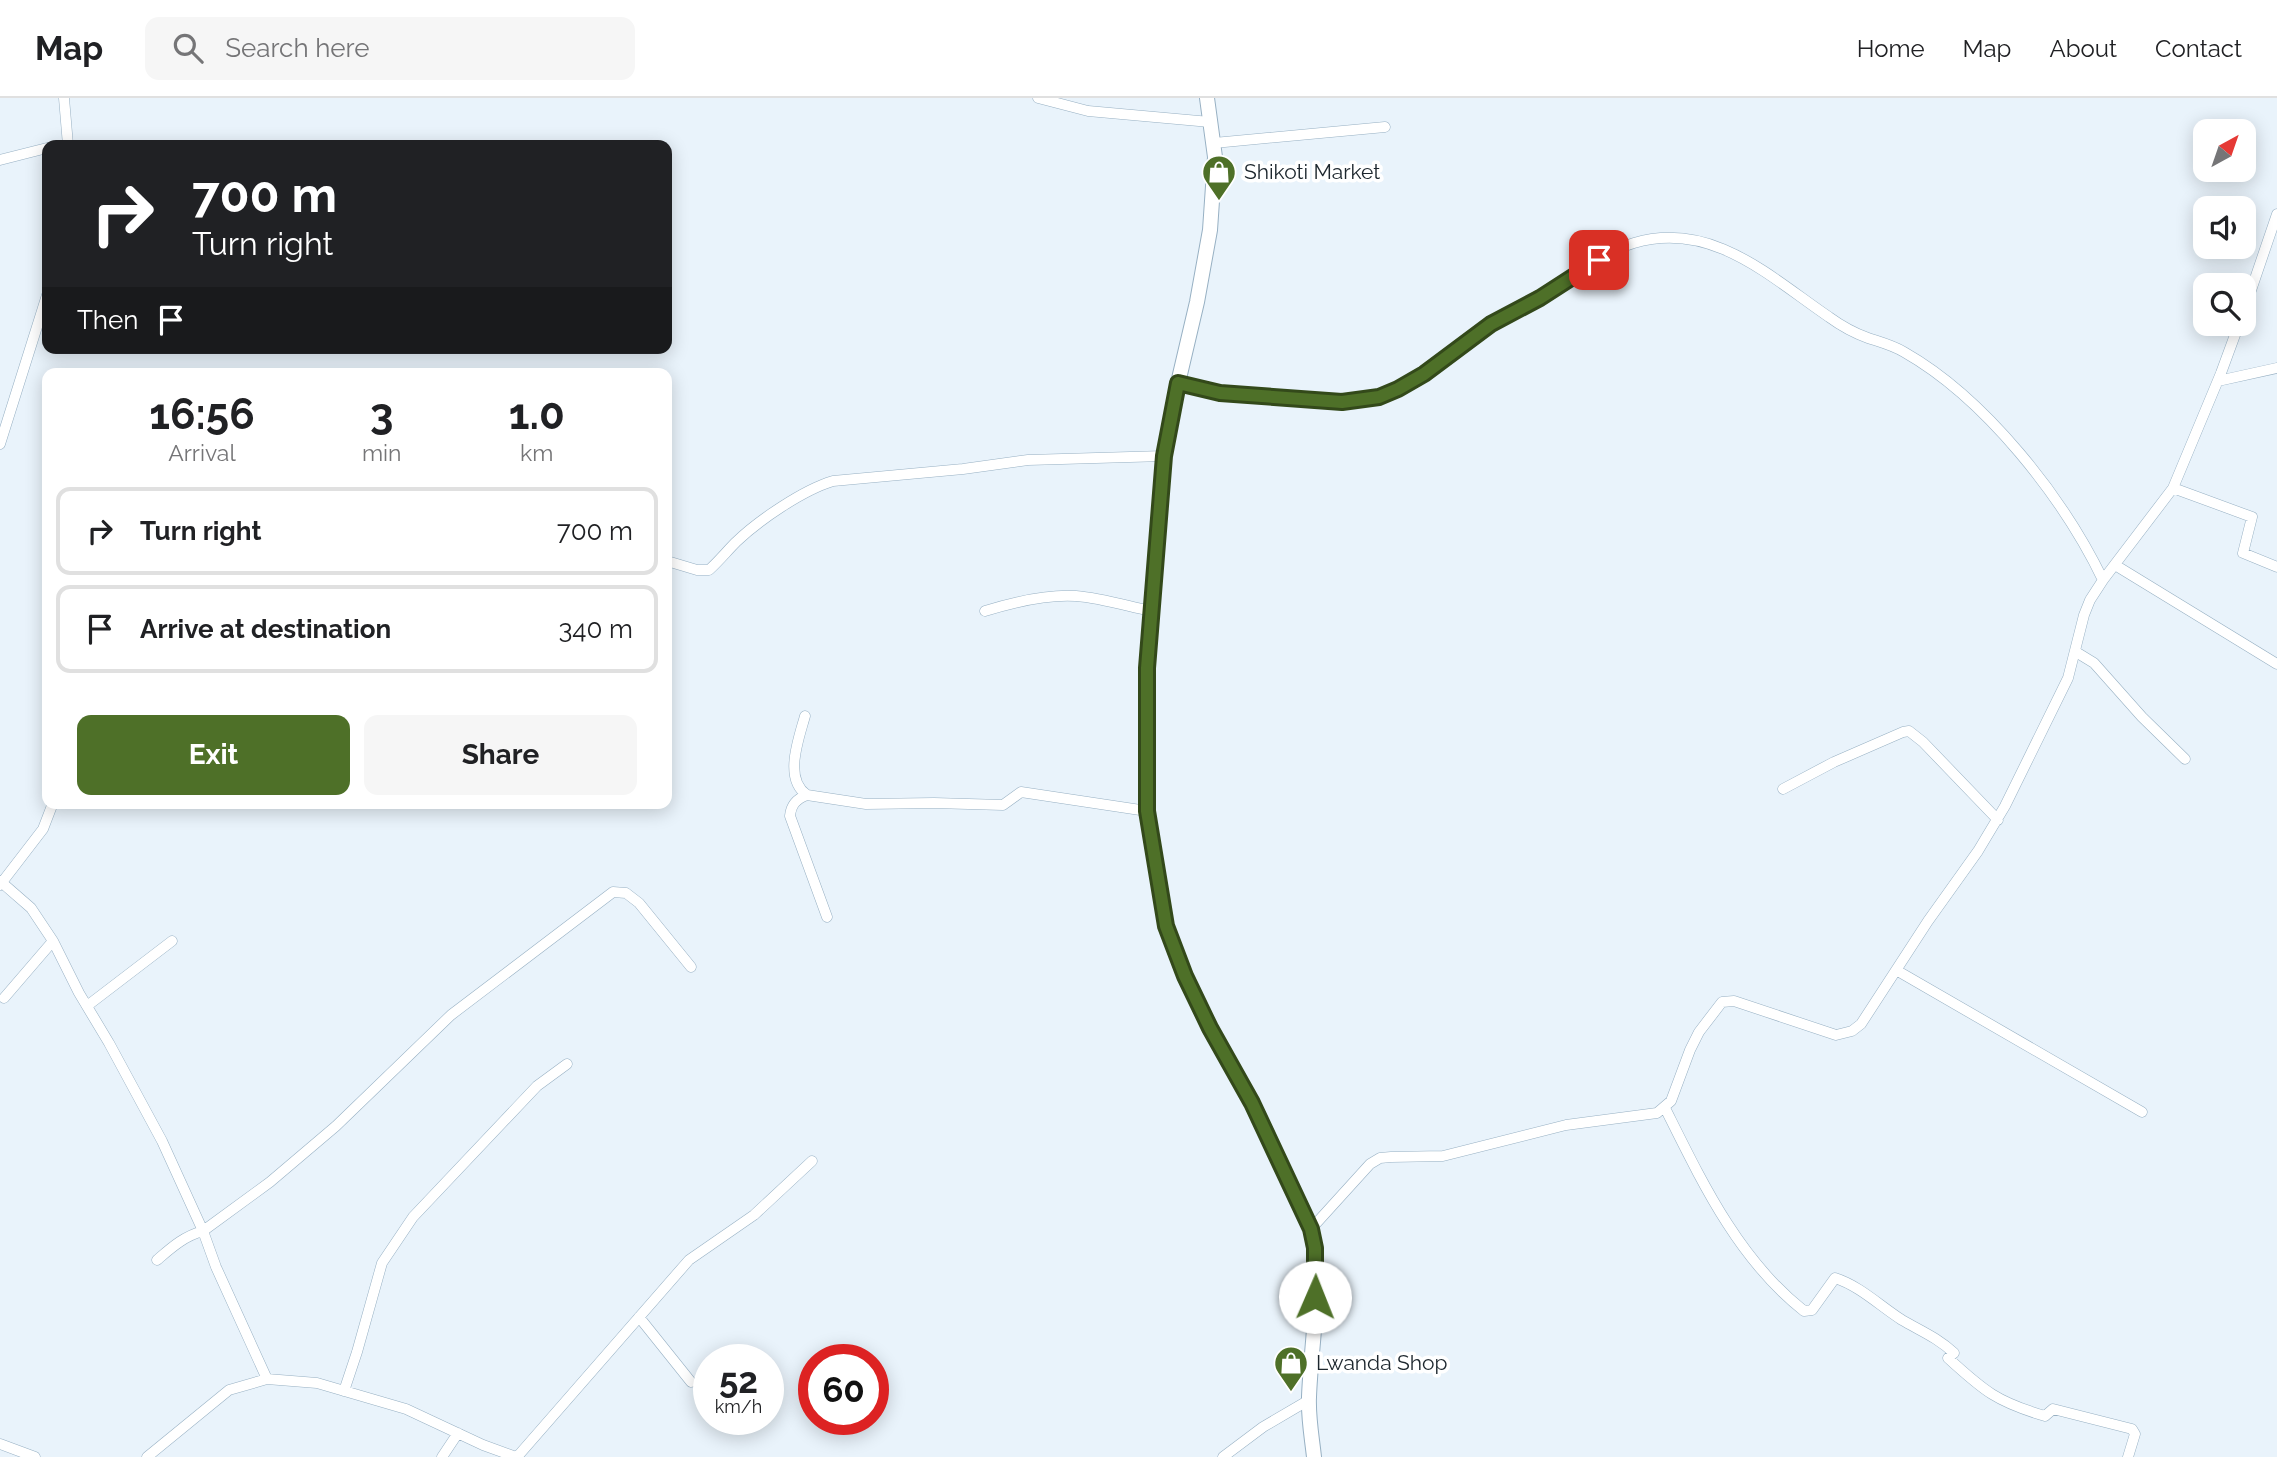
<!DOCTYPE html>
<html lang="en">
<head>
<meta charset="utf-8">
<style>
	:root { --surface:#fff; --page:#f6f6f6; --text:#202124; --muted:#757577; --line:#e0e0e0; --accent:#4e7028 }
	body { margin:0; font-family:Raleway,sans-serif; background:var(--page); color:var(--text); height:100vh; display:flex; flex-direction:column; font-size:26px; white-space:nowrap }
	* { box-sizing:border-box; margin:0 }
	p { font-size:23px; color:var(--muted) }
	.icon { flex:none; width:38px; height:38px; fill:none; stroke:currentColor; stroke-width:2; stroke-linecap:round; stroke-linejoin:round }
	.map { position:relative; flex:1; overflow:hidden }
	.sheet { position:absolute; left:42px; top:270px; width:630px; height:441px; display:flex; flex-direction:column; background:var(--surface); border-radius:14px; box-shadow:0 4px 18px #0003 }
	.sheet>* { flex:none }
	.top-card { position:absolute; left:42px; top:42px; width:630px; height:214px; border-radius:14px; box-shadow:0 4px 18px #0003; background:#202124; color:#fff; overflow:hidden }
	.needle { width:46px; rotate:40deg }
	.tools { position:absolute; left:2193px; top:21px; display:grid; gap:14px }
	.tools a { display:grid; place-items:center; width:63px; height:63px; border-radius:14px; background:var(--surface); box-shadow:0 4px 18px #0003; font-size:35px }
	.speed { position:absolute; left:693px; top:1246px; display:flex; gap:14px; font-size:35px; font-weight:700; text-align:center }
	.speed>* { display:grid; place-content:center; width:91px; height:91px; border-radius:50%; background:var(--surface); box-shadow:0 4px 18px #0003; line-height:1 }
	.speed small { font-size:18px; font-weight:400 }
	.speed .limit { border:10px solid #d22; background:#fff; color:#111 }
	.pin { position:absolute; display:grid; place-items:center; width:60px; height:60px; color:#fff; margin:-30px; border-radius:14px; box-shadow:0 4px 10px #0006 }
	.me { position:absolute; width:77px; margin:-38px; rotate:1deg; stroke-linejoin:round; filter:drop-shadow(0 0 5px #0008) }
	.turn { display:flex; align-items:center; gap:24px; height:147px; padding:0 35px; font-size:32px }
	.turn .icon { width:91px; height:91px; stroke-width:2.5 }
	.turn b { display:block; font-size:49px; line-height:60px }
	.then { display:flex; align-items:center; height:66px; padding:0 35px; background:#0003; gap:14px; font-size:26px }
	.eta { display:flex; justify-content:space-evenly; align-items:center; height:119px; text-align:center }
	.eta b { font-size:42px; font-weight:700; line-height:49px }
	.action { display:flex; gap:14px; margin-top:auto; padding:14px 35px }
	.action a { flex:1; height:80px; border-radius:14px; background:var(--accent); color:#fff; font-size:28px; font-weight:700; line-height:80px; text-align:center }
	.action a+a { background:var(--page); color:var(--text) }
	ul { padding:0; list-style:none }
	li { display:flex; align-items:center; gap:21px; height:88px; margin:0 14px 10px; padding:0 21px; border:4px solid var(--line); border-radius:14px }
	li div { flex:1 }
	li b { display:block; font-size:26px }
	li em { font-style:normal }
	header { display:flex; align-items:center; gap:42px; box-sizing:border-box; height:98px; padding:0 35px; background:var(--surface); border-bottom:2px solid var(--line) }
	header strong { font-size:33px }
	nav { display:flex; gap:38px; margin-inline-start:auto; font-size:24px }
	.search { width:490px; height:63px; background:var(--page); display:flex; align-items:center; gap:18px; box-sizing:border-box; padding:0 24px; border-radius:14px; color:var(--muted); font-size:26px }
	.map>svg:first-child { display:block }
</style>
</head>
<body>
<header>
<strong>Map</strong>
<div class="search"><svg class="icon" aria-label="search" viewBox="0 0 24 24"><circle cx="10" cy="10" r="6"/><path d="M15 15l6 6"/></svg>Search here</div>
<nav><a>Home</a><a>Map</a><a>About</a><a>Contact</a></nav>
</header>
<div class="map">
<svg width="2277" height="1359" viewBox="0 0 2277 1359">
	<rect width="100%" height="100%" fill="#e9f3fb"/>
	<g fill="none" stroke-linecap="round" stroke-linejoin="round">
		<g stroke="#97b0c3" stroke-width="11">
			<path id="street" d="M 64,0 L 68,47
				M 1038,0 L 1088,13 L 1210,24
				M 1214,45 L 1385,29
				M 0,62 L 47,50
				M 2244,213 L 2277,116
				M 2218,283 L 2277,270
				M 1178,285 C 1218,294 1253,297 1293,300 C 1322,302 1354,307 1382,298 C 1422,284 1455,252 1489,228 C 1506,217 1525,209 1543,199 C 1570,182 1603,154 1634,145 C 1712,122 1770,179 1829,219 C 1840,227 1854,235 1868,240 C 1880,244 1892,247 1904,254 C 1985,300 2063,399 2103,482
				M 0,346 L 47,197
				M 2173,390 L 2252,419 L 2243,455 L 2277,469
				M 667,463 L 697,472 L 709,472 C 719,463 727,453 736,444 C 759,422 803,392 833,383 L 963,371 L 1028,362 L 1164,358
				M 2115,467 L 2277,566
				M 985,513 C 1014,504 1046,496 1076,498 C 1101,500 1127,508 1151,513
				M 2076,554 L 2094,565 L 2142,619 L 2185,661
				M 805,618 C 799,640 783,681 807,697
				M 1783,691 L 1834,664 L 1903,634 L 1909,633 L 1923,644 L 1998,722
				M 0,783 L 31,810 L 53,843 L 79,895 L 109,945 L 162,1043 L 203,1133 L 216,1169 L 267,1281
				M 0,787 L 43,731 L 53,705
				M 827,819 L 790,718 C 791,707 796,701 807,697 L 866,706 L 934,705 L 1003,707 L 1021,694 L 1147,713
				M 1896,872 L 2142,1014
				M 4,900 L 53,843
				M 87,908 L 172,843
				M 1665,1010 C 1702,1084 1738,1161 1804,1213 L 1812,1212 L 1835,1180 C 1860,1188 1880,1208 1902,1222 C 1921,1233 1938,1240 1954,1255 L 1948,1260 C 1984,1293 1997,1304 2045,1318 L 2053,1311 L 2132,1331 L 2135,1336 L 2128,1359
				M 1311,1131 L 1370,1066 L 1380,1060 L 1391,1059 L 1443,1058 L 1566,1027 L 1657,1015 L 1671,1003 L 1690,952 L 1699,934 L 1722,904 L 1734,903 L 1836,937 L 1852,933 L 1861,926 L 1928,823 L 1978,753 L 2005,708 L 2068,580 L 2084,517 L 2090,502 L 2103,482 L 2173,390 L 2221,275 L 2239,226
				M 157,1162 C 171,1150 184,1138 203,1133 L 270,1084 L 336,1028 L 451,917 L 613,794 L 626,795 L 639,805 L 691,869
				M 639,1219 L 691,1284
				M 344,1293 L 357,1254 L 382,1165 L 413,1119 L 537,988 L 567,966
				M 0,1346 L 35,1359
				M 147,1359 L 229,1292 L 267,1281 L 317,1285 L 406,1311 L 483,1347 L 516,1359
				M 442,1359 L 458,1335
				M 517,1359 L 689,1162 L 754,1117 L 812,1063
				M 1223,1359 L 1263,1329 L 1309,1302"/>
		</g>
		<g stroke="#97b0c3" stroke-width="16">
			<path id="primary" d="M 1207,0 L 1215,59 L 1210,132 L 1197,204 L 1178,285 L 1164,358 L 1147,570 L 1147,713 L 1166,828 L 1185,878 L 1210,931 L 1252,1005 L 1311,1131 C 1323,1186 1311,1244 1309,1299 C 1308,1319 1312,1340 1314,1359"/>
		</g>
		<use href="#street" stroke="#fff" stroke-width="10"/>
		<use href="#primary" stroke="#fff" stroke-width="14"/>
	</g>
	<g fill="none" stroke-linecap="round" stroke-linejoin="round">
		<g stroke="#33491a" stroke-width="18">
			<path id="route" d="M 1315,1199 L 1315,1150 L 1311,1131 L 1252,1005 L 1210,930 L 1185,878 L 1166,828 L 1147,713 L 1147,570 L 1164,358 L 1178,285 L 1220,295 L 1342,304 L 1379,299 L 1398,291 L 1424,276 L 1491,226 L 1540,200 L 1599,162"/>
		</g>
		<use href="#route" stroke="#4e7028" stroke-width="12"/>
	</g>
	<defs>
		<g id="shop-pin" transform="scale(1.75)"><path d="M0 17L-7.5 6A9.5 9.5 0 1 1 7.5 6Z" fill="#4e7028" stroke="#fff"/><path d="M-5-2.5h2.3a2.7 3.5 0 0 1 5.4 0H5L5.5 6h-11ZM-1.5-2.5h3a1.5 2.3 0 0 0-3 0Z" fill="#fff"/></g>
	</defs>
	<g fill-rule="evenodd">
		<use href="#shop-pin" x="1219" y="74"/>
		<use href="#shop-pin" x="1291" y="1265"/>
	</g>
	<g text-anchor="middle" stroke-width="7" stroke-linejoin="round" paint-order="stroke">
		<g font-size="21" fill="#1c262d" stroke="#fff" text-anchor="start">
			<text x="1244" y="81">Shikoti Market</text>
			<text x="1316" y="1272">Lwanda Shop</text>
		</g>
	</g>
</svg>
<div class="tools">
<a><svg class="needle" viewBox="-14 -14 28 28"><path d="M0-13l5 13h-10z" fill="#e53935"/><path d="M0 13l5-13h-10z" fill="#757577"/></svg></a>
<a><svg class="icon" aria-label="sound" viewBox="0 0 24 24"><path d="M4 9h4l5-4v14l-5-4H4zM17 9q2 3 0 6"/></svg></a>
<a><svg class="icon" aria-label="search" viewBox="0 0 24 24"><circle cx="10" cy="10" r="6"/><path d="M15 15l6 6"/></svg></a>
</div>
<div class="speed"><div>52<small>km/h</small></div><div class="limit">60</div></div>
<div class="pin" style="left:1599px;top:162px;background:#d93025"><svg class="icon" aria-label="arrive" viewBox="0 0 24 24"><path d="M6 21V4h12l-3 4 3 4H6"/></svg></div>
<svg class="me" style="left:1315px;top:1199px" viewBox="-20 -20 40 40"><circle r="19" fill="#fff"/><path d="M0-13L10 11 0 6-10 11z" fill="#4e7028"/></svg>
<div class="top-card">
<div class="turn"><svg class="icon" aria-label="right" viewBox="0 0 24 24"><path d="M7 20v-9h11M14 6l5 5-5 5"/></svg><div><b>700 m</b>Turn right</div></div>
<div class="then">Then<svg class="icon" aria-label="arrive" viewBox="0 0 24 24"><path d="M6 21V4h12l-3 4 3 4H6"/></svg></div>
</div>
<section class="sheet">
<div class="eta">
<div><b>16:56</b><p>Arrival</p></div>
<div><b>3</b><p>min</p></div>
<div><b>1.0</b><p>km</p></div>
</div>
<ul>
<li><svg class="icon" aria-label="right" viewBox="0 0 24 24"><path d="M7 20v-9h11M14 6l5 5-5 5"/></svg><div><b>Turn right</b></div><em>700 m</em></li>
<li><svg class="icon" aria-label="arrive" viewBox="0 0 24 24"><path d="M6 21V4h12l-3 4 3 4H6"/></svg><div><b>Arrive at destination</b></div><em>340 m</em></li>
</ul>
<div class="action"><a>Exit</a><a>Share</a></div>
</section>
</div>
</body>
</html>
